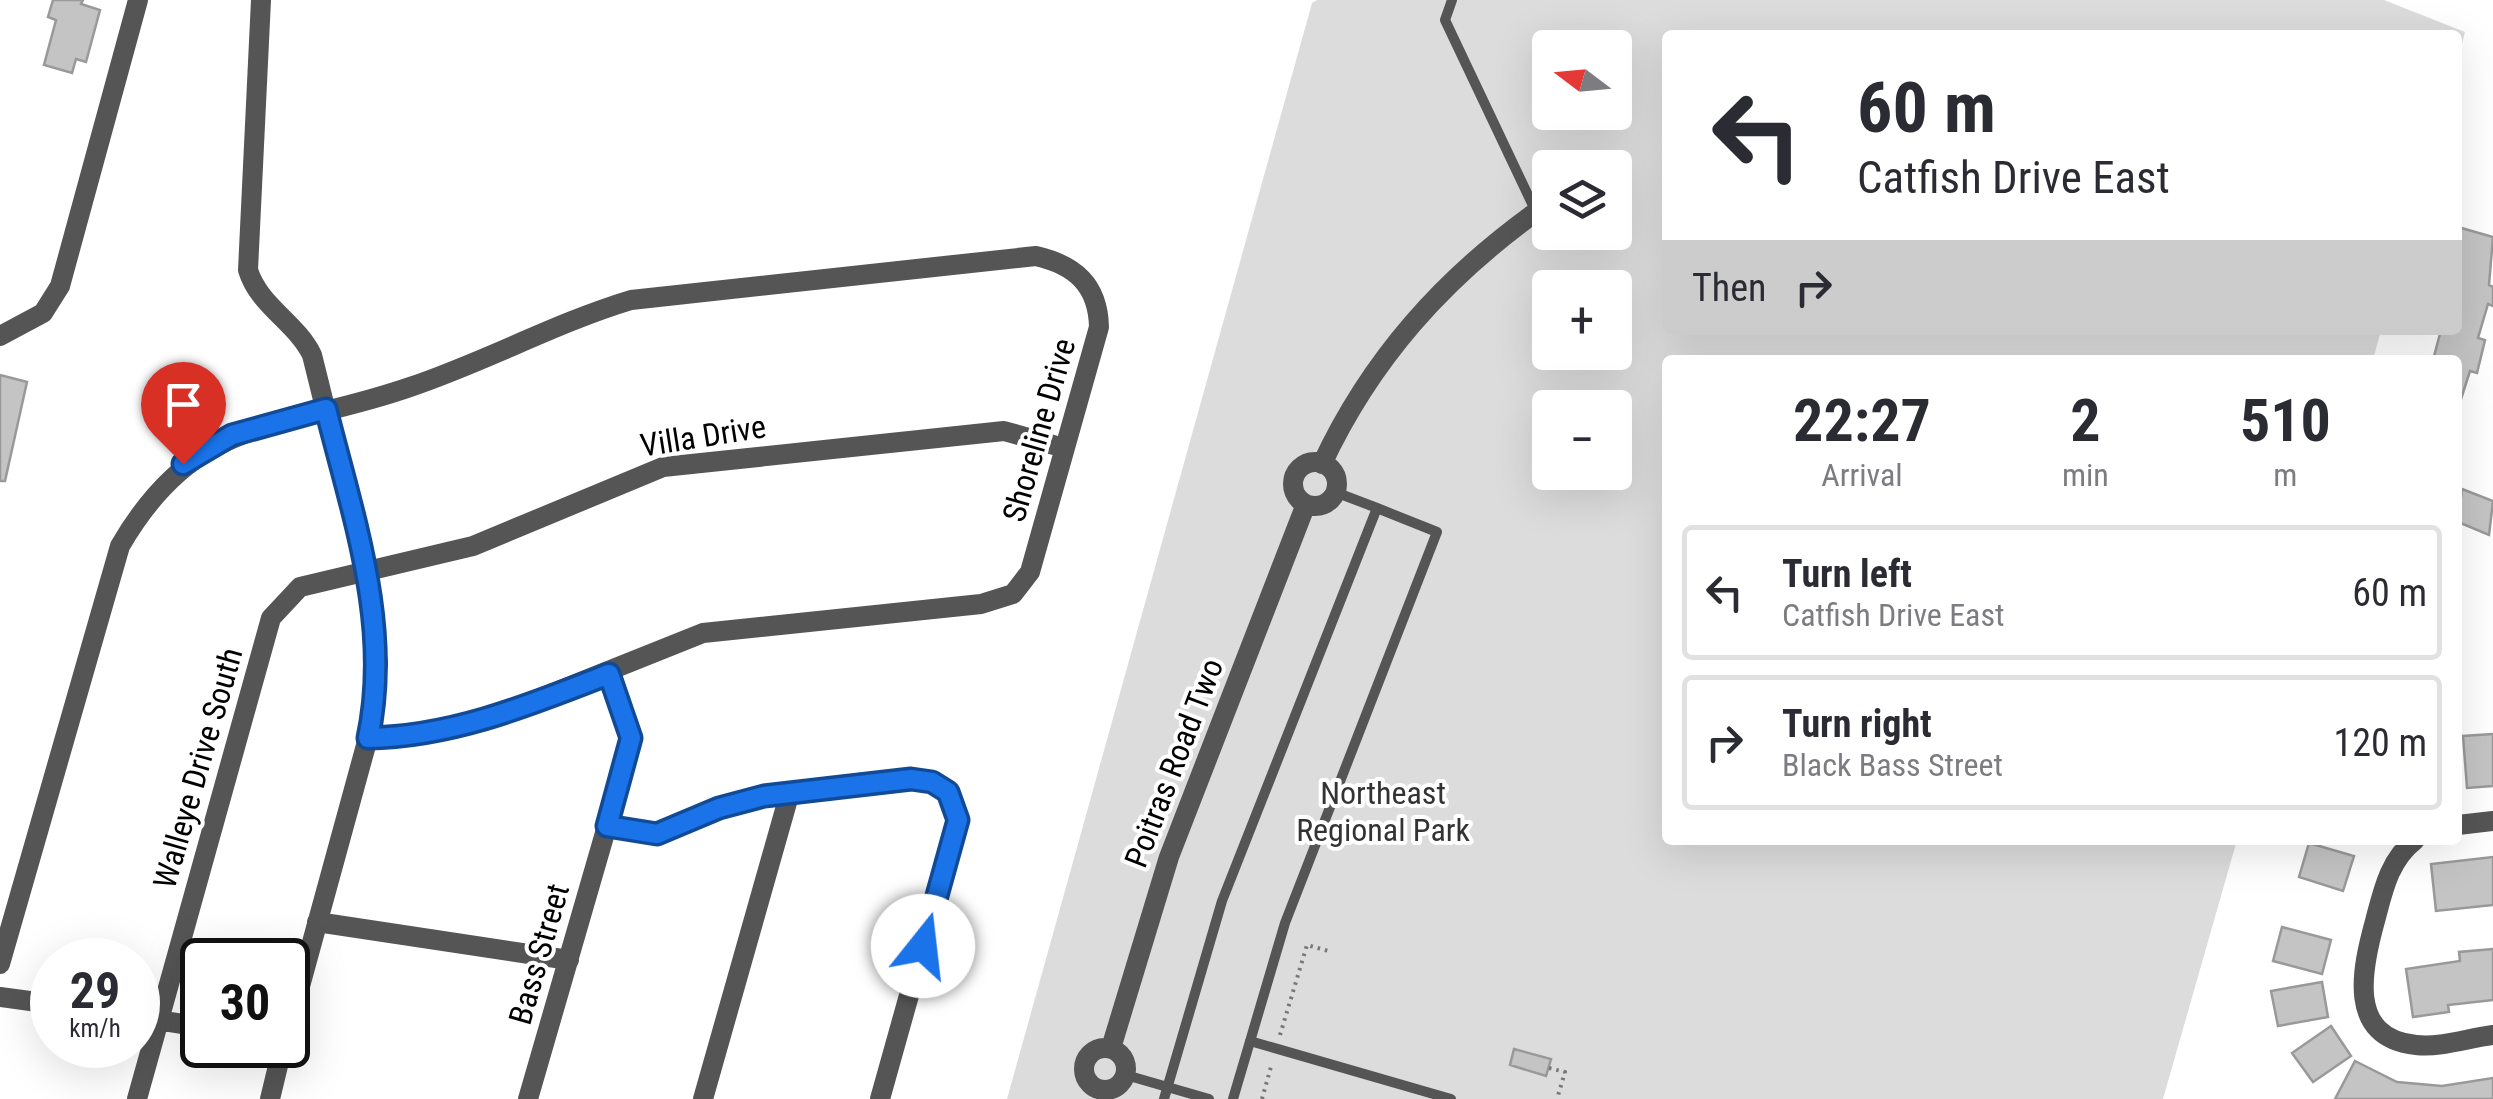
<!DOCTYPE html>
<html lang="en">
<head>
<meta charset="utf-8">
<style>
	:root { --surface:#fff; --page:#f2f2f3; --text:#2b2b33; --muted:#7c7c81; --line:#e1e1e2 }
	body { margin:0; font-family:"Roboto Condensed",sans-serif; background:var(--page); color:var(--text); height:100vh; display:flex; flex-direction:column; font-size:38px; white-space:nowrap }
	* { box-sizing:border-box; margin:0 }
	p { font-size:32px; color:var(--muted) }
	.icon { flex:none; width:55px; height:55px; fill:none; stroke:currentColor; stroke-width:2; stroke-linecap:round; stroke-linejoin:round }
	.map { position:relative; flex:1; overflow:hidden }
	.sheet { position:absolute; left:1662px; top:355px; width:800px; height:490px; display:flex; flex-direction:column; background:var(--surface); border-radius:10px; box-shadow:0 10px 40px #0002 }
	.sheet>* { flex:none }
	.hud { position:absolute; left:1662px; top:30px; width:800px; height:305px; border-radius:10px; box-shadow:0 10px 40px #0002; background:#fff; color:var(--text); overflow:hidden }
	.needle { width:65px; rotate:286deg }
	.fabs { position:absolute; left:1532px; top:30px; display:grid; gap:20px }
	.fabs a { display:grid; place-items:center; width:100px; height:100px; border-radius:10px; background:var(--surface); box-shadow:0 10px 40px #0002; font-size:50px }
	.speed { position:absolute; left:30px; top:938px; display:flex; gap:20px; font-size:50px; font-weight:700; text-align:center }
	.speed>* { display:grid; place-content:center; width:130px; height:130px; border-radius:50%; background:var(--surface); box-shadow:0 10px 40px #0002; line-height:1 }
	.speed small { font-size:25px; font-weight:400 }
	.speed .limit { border:5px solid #111; border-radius:15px; background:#fff; color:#111 }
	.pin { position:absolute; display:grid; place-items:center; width:85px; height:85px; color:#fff; margin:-102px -42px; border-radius:50% 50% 50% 0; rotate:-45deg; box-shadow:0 0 10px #0007 }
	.pin .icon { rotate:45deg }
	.me { position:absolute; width:110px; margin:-55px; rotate:16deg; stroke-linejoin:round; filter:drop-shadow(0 0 8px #0008) }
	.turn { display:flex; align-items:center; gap:35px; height:210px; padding:0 30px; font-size:45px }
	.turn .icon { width:130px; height:130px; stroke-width:2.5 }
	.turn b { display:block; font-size:70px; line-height:85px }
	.then { display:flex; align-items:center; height:95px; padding:0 30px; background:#0003; gap:20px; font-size:38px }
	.eta { display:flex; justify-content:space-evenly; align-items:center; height:170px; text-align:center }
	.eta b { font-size:60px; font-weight:700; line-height:70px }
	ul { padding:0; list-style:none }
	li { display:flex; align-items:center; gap:30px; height:135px; margin:0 20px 15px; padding:0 10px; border:5px solid var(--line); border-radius:10px }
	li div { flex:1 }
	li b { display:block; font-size:38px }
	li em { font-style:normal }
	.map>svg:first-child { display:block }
</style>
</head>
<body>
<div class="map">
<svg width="2493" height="1099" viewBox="0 0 2493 1099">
	<rect width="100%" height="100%" fill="#fff"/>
	<path fill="#dcdcdc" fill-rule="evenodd" d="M 1317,0 L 2384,0 L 2465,32 L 2458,60 L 2458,35 L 1668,35 L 1668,330 L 2381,330 L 2373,360 L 1668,360 L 1668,840 L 2237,840 L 2163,1099 L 1007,1099 L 1312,3 ZM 1550,48 L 1615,48 L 1615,112 L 1550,112 ZM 1550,168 L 1615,168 L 1615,232 L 1550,232 ZM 1550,288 L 1615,288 L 1615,352 L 1550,352 ZM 1550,408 L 1615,408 L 1615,472 L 1550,472 Z"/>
	<path fill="#c4c4c4" stroke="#999" stroke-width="2.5" d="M 53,0 L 83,0 L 81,4 L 100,10 L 86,62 L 76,59 L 72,73 L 44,65 L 56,20 L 48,17 Z
		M 2458,227 L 2493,237 L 2489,285 L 2493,287 L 2493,306 L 2488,304 L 2478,338 L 2485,340 L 2477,373 L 2470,371 L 2461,399 L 2458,360 L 2433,360 L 2441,330 L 2458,330 Z
		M 0,375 L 27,382 L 5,481 L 0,481 Z
		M 2462,489 L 2493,501 L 2489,535 L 2458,522 Z
		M 2493,734 L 2493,786 L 2467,788 L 2463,736 Z
		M 2309,843 L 2354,856 L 2343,891 L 2299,877 Z
		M 2493,857 L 2493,905 L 2436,911 L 2431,864 Z
		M 2282,927 L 2331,940 L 2322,974 L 2273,961 Z
		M 2493,949 L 2493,1000 L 2448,1005 L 2449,1012 L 2413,1017 L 2406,969 L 2460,961 L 2459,952 Z
		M 2322,982 L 2328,1017 L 2278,1026 L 2271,991 Z
		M 2331,1026 L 2351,1056 L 2313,1082 L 2292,1053 Z
		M 1514,1049 L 1551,1059 L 1546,1076 L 1510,1065 Z
		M 2355,1061 L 2397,1082 L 2442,1086 L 2493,1078 L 2493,1099 L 2335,1099 Z"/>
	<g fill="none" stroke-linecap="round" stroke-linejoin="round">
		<path stroke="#777" stroke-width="4" stroke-dasharray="2.5 5" stroke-linecap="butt" d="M 1280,1035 L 1307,945 L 1332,952
			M 1549,1068 L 1565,1072 L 1557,1099
			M 1262,1099 L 1272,1063"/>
		<path stroke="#555" stroke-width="10" d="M 1452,0 L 1445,20 L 1536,212
			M 1250,1041 L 1451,1099
			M 1126,1075 L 1209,1099
			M 1164,1099 L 1222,901 L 1377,508 L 1335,492
			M 1233,1099 L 1285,923 L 1437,532 L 1377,508"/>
		<path stroke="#555" stroke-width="20" d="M 261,0 L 248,270 C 259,306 296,322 312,355 L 366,573 L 378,663 L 368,738 L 288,1030
			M 0,336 L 43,313 L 60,286 L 138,0
			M1293 484a22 22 0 1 1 44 0a22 22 0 1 1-44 0Z
			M 1322,464 C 1371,359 1443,279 1536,212
			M 2458,825 L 2493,821
			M 607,826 L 657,835 L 719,808 L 764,796 L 911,779 C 942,781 962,799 955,831 L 880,1099
			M 2415,840 C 2389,860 2383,891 2375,921 C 2362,968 2346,1038 2416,1045 C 2440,1048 2469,1038 2493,1035
			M 317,922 L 569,960
			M 0,964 L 120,546 C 197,413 281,432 410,387 C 485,362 555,323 631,300 L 1036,256 C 1075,265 1098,285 1099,327 L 1030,572 L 1013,594 L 981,604 L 703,633 L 498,715 L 409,737 L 368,738
			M 0,997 L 52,1004
			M 138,1017 L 202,1027
			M1084 1069a21 21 0 1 1 42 0a21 21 0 1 1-42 0Z
			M 1111,1048 L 1169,857 L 1306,504
			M 137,1099 L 271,618 L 300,587 L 473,546 L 663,467 L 1004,431 L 1064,448
			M 270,1099 L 283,1045
			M 528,1099 L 629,750 L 630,729 L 609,674
			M 703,1099 L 790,792"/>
	</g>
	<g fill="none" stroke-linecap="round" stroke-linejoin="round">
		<g stroke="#114b97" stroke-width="25">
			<path id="route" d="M 183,464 L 232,435 L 326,409 C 353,517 392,626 368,738 C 452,737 532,704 609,674 L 631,738 L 607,826 L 657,834 L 719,808 L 764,796 L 911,779 L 932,782 L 948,792 L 958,820 L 923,946"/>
		</g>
		<use href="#route" stroke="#1a73e8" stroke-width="18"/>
	</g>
	<g text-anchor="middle" stroke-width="8" stroke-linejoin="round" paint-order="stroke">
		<g font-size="32" fill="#000" stroke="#fff">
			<text transform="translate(1039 430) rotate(-74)" y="11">Shoreline Drive</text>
			<text transform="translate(703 436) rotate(-9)" y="11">Villa Drive</text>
			<text transform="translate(1174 763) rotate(-69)" y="11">Poitras Road Two</text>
			<text transform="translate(198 768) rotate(-74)" y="11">Walleye Drive South</text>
			<text transform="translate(539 954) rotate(-74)" y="11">Bass Street</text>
		</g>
		<g font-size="32" fill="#333" stroke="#fff">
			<text x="1383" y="804">Northeast<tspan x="1383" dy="37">Regional Park</tspan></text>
		</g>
	</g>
</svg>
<div class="fabs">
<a><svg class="needle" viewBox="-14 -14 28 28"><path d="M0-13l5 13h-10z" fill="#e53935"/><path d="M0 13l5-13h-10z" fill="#7c7c81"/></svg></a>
<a><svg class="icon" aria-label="layers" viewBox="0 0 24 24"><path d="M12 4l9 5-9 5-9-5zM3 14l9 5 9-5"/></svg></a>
<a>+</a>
<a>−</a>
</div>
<div class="speed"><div>29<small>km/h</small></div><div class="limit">30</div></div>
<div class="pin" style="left:183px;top:464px;background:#d93025"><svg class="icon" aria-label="arrive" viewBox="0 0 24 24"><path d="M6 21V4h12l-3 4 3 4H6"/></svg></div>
<svg class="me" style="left:923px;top:946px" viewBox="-20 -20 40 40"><circle r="19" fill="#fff"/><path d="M0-13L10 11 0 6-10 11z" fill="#1a73e8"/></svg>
<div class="hud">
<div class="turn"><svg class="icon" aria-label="left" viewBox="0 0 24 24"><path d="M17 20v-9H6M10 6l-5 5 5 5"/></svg><div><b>60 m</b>Catfish Drive East</div></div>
<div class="then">Then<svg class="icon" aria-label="right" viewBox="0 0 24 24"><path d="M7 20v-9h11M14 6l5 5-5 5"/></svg></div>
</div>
<section class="sheet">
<div class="eta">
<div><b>22:27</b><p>Arrival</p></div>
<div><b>2</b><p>min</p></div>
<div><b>510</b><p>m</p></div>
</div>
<ul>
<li><svg class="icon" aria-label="left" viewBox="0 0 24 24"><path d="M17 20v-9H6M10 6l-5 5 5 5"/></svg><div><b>Turn left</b><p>Catfish Drive East</p></div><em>60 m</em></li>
<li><svg class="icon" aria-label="right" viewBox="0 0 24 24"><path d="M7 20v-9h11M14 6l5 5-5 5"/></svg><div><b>Turn right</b><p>Black Bass Street</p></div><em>120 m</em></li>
</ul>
</section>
</div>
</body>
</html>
